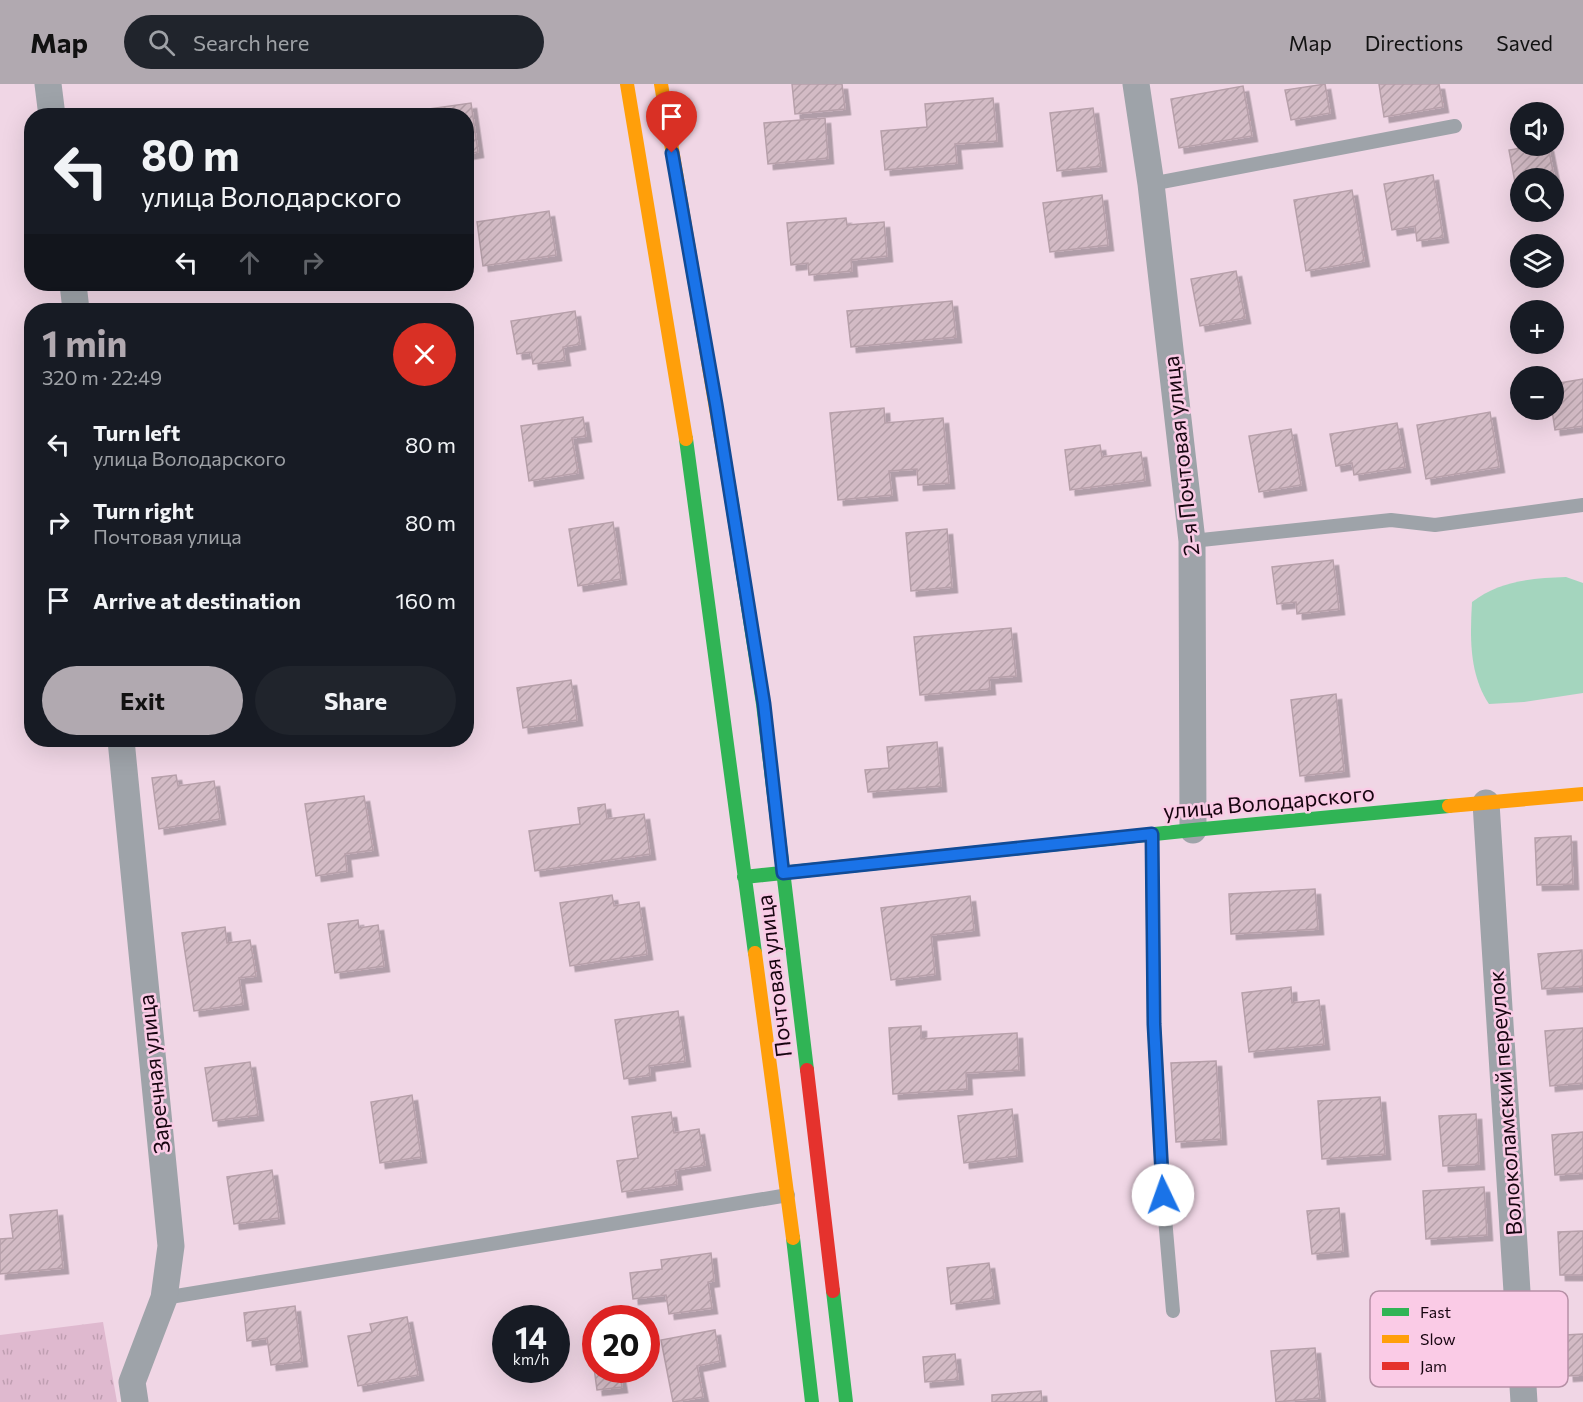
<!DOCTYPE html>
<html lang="en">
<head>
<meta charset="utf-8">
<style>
	:root { --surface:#171b24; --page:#20242c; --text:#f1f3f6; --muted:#9ea1a6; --accent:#b1a9b0 }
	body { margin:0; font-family:Commissioner,sans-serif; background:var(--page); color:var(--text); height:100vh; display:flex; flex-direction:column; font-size:22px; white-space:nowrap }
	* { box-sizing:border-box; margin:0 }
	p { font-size:20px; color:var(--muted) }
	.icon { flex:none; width:33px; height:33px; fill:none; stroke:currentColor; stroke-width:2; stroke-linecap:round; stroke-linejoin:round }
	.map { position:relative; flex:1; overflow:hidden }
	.details { position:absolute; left:24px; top:219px; width:450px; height:444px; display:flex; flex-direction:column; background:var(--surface); border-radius:24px; box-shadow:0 6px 24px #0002 }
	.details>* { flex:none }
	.top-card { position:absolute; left:24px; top:24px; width:450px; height:183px; border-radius:24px; box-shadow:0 6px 24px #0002; background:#171b24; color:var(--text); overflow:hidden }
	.fabs { position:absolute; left:1510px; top:18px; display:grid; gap:12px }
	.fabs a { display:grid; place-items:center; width:54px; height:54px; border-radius:50%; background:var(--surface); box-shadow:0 6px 24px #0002; font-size:30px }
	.speed { position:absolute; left:492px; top:1221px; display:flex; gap:12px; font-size:30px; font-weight:700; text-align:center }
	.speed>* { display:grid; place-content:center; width:78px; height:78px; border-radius:50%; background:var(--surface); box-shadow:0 6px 24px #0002; line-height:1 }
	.speed small { font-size:15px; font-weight:400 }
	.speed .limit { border:9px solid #d22; background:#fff; color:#111 }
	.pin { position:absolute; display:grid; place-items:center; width:51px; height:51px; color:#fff; margin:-62px -26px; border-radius:50% 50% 50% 0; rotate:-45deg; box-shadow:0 0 6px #0007 }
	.pin .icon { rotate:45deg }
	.me { position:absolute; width:66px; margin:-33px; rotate:357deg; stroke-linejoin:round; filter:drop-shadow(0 0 4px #0008) }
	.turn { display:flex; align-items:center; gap:21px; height:126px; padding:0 18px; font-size:27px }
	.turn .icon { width:78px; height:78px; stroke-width:2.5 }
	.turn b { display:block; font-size:42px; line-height:51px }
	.lanes { display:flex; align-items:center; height:57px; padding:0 18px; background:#0003; justify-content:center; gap:30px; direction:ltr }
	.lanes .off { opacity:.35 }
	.round { display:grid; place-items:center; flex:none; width:63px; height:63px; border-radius:32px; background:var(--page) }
	.head { display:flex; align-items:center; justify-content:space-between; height:102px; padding:0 18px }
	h1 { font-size:36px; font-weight:700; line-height:45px; color:var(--accent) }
	.action { display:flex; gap:12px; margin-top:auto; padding:12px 18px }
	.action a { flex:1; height:69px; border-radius:36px; background:var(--accent); color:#111; font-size:24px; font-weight:700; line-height:69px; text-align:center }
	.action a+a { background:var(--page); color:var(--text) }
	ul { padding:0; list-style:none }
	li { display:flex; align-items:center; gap:18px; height:78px; padding:0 18px }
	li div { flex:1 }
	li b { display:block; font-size:22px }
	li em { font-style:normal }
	header { display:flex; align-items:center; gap:36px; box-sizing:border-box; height:84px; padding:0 30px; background:var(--accent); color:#111 }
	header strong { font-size:28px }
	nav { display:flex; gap:33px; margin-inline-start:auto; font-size:21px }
	.search { width:420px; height:54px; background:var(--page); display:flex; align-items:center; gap:15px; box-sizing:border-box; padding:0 21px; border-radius:33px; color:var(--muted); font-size:22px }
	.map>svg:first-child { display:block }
</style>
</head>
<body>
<header>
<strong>Map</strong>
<div class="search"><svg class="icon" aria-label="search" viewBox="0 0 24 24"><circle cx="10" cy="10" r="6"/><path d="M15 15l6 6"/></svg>Search here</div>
<nav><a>Map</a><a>Directions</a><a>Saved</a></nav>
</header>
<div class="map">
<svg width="1583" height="1318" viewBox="0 0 1583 1318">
	<defs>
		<pattern id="grass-tufts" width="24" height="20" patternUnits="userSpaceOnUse" patternTransform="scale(1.5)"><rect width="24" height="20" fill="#dfb9cf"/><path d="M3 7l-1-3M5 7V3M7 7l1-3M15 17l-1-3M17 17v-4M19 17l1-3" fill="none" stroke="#bf9eb1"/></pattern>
		<pattern id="building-hatch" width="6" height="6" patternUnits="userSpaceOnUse" patternTransform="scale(1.5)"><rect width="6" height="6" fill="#d3bbc5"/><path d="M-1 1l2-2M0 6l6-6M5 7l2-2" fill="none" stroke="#b49fa8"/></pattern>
		<filter id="shadow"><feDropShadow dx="5.5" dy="5.5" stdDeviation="0" flood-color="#0004"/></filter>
	</defs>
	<rect width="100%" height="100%" fill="#f0d6e5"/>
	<path fill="url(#grass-tufts)" d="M 103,1238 L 117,1318 L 0,1318 L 0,1251 Z"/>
	<path fill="#a4d5be" d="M 1566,493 L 1583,499 L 1583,609 L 1524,618 L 1489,620 C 1469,590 1470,553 1472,518 C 1499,497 1532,494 1566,493 Z"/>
	<path fill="url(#building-hatch)" stroke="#b7a0aa" stroke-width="1.5" filter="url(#shadow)" d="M 792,0 L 842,0 L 845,25 L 795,30 Z
		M 1325,0 L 1330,29 L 1291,36 L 1285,6 Z
		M 1379,0 L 1439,0 L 1443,23 L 1384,33 Z
		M 1243,2 L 1252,52 L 1179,64 L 1171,15 Z
		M 993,14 L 997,57 L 955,60 L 957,79 L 885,86 L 881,47 L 927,43 L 925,20 Z
		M 471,19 L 478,68 L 466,70 L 466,32 L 408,32 L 408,28 Z
		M 1093,24 L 1101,82 L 1057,87 L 1050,29 Z
		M 825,34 L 828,74 L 768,80 L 764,39 Z
		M 1533,62 L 1548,62 L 1556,102 L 1554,102 L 1554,94 L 1521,94 L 1521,108 L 1517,109 L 1509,66 Z
		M 1433,91 L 1443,153 L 1417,157 L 1415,142 L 1392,146 L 1384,100 Z
		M 1352,106 L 1364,177 L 1306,187 L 1294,116 Z
		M 1102,111 L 1108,161 L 1050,168 L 1043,119 Z
		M 549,127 L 556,171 L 483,182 L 477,138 Z
		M 846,134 L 847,141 L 884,138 L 887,172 L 851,176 L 852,187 L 809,191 L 808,179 L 791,181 L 787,139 Z
		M 1236,187 L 1245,234 L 1200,242 L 1191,195 Z
		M 952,217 L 956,253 L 851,263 L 847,227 Z
		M 575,227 L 580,260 L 563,263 L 565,276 L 533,280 L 531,268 L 517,270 L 511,237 Z
		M 1583,295 L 1583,342 L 1555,346 L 1552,326 L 1554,326 L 1554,300 Z
		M 884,324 L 885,339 L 943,334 L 949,399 L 918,401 L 917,385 L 889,387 L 892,411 L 838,416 L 830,329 Z
		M 1490,328 L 1499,383 L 1426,395 L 1417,341 Z
		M 583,333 L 586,352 L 572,354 L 578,389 L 529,397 L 521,342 Z
		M 1397,339 L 1405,383 L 1354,391 L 1352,379 L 1336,382 L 1330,350 Z
		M 1291,345 L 1301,401 L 1259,408 L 1249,352 Z
		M 1100,361 L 1102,373 L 1141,368 L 1145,396 L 1070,406 L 1065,366 Z
		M 613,438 L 621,495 L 578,502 L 569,445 Z
		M 947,445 L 952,503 L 911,507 L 906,449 Z
		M 1333,476 L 1339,525 L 1297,530 L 1296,518 L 1277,520 L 1272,483 Z
		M 1011,544 L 1016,592 L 989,594 L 990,605 L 920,611 L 914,553 Z
		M 571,596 L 577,636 L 523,644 L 517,604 Z
		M 1336,610 L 1344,687 L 1300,692 L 1291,616 Z
		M 937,658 L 941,702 L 868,708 L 865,686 L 889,684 L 887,663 Z
		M 176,691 L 178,702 L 214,697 L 220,735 L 159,745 L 152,694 Z
		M 364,712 L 373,766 L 345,770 L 347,787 L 316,792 L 305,720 Z
		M 605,720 L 607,735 L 644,730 L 650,770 L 535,787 L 529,747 L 580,740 L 578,724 Z
		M 1571,752 L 1573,800 L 1537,801 L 1535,754 Z
		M 1315,805 L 1318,845 L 1231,850 L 1229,810 Z
		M 612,811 L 614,822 L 639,818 L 647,870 L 570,882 L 560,819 Z
		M 970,812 L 974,846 L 931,851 L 935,890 L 891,896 L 881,824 Z
		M 358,836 L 359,844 L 378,841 L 384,882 L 335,889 L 328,840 Z
		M 225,843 L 227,859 L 250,856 L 256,892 L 239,894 L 243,920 L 194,927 L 182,849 Z
		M 1582,866 L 1583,902 L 1542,905 L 1538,870 Z
		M 1291,903 L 1292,919 L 1319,916 L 1324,960 L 1249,968 L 1242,909 Z
		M 678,927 L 685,977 L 649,982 L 650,991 L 624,995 L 615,936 Z
		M 921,942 L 921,955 L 1017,949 L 1019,986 L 966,989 L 967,1005 L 893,1010 L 889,944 Z
		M 1583,944 L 1583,999 L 1550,1002 L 1545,947 Z
		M 1216,977 L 1221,1055 L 1176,1058 L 1171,979 Z
		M 250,978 L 258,1031 L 213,1037 L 205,984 Z
		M 412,1011 L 421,1073 L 380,1079 L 371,1018 Z
		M 1380,1013 L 1385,1070 L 1322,1075 L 1318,1017 Z
		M 1012,1025 L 1017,1072 L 964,1079 L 958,1032 Z
		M 671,1028 L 674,1049 L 699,1045 L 705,1081 L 675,1086 L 677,1100 L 622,1108 L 617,1077 L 638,1074 L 632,1033 Z
		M 1476,1030 L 1479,1080 L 1443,1082 L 1439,1032 Z
		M 1583,1048 L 1583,1089 L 1555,1091 L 1552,1051 Z
		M 272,1086 L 279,1134 L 234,1140 L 227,1093 Z
		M 1484,1103 L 1487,1151 L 1426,1155 L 1423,1107 Z
		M 1339,1124 L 1343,1167 L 1312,1170 L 1307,1127 Z
		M 57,1126 L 63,1184 L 0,1190 L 0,1155 L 13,1154 L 10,1131 Z
		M 1583,1147 L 1583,1191 L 1560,1191 L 1558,1148 Z
		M 711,1169 L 714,1197 L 708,1198 L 712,1224 L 669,1230 L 666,1211 L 633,1215 L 630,1189 L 662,1185 L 661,1176 Z
		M 989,1179 L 994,1214 L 951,1220 L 947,1184 Z
		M 295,1222 L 302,1277 L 271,1281 L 267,1254 L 247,1257 L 244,1229 Z
		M 407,1233 L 418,1291 L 358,1302 L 348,1252 L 372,1248 L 370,1240 Z
		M 715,1246 L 720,1277 L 697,1282 L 703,1313 L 673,1318 L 661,1256 Z
		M 1583,1250 L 1583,1291 L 1568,1292 L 1565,1251 Z
		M 1315,1264 L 1320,1314 L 1276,1318 L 1271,1267 Z
		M 596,1268 L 596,1286 L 619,1286 L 622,1303 L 597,1306 L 592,1269 Z
		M 955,1270 L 958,1295 L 925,1298 L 923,1273 Z
		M 1041,1307 L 1042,1318 L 992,1318 L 992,1311 Z"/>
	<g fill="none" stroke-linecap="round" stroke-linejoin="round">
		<path stroke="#9ea3a9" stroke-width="14" d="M 1151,100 L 1455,42
			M 1192,457 L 1391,436 L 1435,441 L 1583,421
			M 1152,750 L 1154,940 L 1163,1111 L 1173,1227
			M 164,1214 L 788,1111"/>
		<path stroke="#9ea3a9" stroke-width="27" d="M 48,0 L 52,32
			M 1136,0 L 1151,100 L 1192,457 L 1193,746
			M 73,200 L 76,226
			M 121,656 L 171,1162 L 164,1214 L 132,1298 L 135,1318
			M 1486,719 L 1524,1318"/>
		<path stroke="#30b455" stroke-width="14" d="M 686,355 L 755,869
			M 731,413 L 763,620 L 807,986
			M 744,793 L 1193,746 L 1449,722
			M 793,1154 L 812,1318
			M 833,1207 L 846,1318"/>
		<path stroke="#ff9f0a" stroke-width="14" d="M 627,0 L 686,355
			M 661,0 L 731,413
			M 1449,722 L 1583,710
			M 755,869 L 793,1154"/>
		<path stroke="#e5322d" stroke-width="14" d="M 807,986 L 833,1207"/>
	</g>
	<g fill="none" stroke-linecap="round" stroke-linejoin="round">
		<g stroke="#114b97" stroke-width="15">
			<path id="route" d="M 672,69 L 716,320 L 764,620 L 783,789 L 1152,750 L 1154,940 L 1163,1111"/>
		</g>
		<use href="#route" stroke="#1a73e8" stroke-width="10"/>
	</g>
	<g text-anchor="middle" stroke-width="5" stroke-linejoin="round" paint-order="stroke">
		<g font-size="22" fill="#170510" stroke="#facbe6">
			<text transform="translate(1181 372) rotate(-96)" y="8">2-я Почтовая улица</text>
			<text transform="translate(1269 718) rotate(-5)" y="8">улица Володарского</text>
			<text transform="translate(774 892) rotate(-97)" y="8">Почтовая улица</text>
			<text transform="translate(154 990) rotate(-96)" y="8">Заречная улица</text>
			<text transform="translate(1505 1019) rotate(-94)" y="8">Волоколамский переулок</text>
		</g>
	</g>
	<rect x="1370" y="1207" width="198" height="96" rx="9" fill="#facbe6" stroke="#b690a6" stroke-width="1.5"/>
	<rect x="1382" y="1224" width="27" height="8" fill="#30b455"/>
	<rect x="1382" y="1251" width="27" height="8" fill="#ff9f0a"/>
	<rect x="1382" y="1278" width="27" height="8" fill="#e5322d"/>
	<g font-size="16" fill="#170510">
		<text x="1420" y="1234">Fast</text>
		<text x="1420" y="1261">Slow</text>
		<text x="1420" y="1288">Jam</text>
	</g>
</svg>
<div class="fabs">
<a><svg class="icon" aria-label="sound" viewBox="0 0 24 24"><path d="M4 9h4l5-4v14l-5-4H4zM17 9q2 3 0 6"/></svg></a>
<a><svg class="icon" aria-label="search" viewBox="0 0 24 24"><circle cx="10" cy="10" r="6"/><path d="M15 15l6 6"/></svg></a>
<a><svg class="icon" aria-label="layers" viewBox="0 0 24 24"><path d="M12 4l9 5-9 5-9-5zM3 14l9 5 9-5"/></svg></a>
<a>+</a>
<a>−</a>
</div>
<div class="speed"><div>14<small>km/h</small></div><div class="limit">20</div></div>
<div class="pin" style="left:672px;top:69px;background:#d93025"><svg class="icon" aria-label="arrive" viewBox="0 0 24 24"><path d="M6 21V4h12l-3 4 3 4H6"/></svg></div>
<svg class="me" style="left:1163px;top:1111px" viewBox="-20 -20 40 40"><circle r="19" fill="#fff"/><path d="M0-13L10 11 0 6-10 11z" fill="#1a73e8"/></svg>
<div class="top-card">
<div class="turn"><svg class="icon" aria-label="left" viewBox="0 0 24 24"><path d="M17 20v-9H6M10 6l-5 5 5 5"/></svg><div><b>80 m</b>улица Володарского</div></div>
<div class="lanes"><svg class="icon" aria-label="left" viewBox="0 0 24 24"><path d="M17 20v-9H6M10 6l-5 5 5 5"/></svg><svg class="icon off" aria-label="ahead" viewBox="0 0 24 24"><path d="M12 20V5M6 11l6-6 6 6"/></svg><svg class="icon off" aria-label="right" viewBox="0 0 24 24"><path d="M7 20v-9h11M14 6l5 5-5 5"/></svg></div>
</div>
<section class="details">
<div class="head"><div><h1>1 min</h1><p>320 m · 22:49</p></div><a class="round" style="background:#d93025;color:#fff"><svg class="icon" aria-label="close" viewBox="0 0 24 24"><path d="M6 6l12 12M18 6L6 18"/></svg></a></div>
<ul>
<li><svg class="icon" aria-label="left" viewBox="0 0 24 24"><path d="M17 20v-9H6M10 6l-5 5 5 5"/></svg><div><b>Turn left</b><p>улица Володарского</p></div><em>80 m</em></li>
<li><svg class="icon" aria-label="right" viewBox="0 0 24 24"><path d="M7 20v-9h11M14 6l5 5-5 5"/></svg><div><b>Turn right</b><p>Почтовая улица</p></div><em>80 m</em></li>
<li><svg class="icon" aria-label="arrive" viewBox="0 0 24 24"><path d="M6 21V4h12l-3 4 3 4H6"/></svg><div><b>Arrive at destination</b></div><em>160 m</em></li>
</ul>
<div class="action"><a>Exit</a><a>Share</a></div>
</section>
</div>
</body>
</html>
